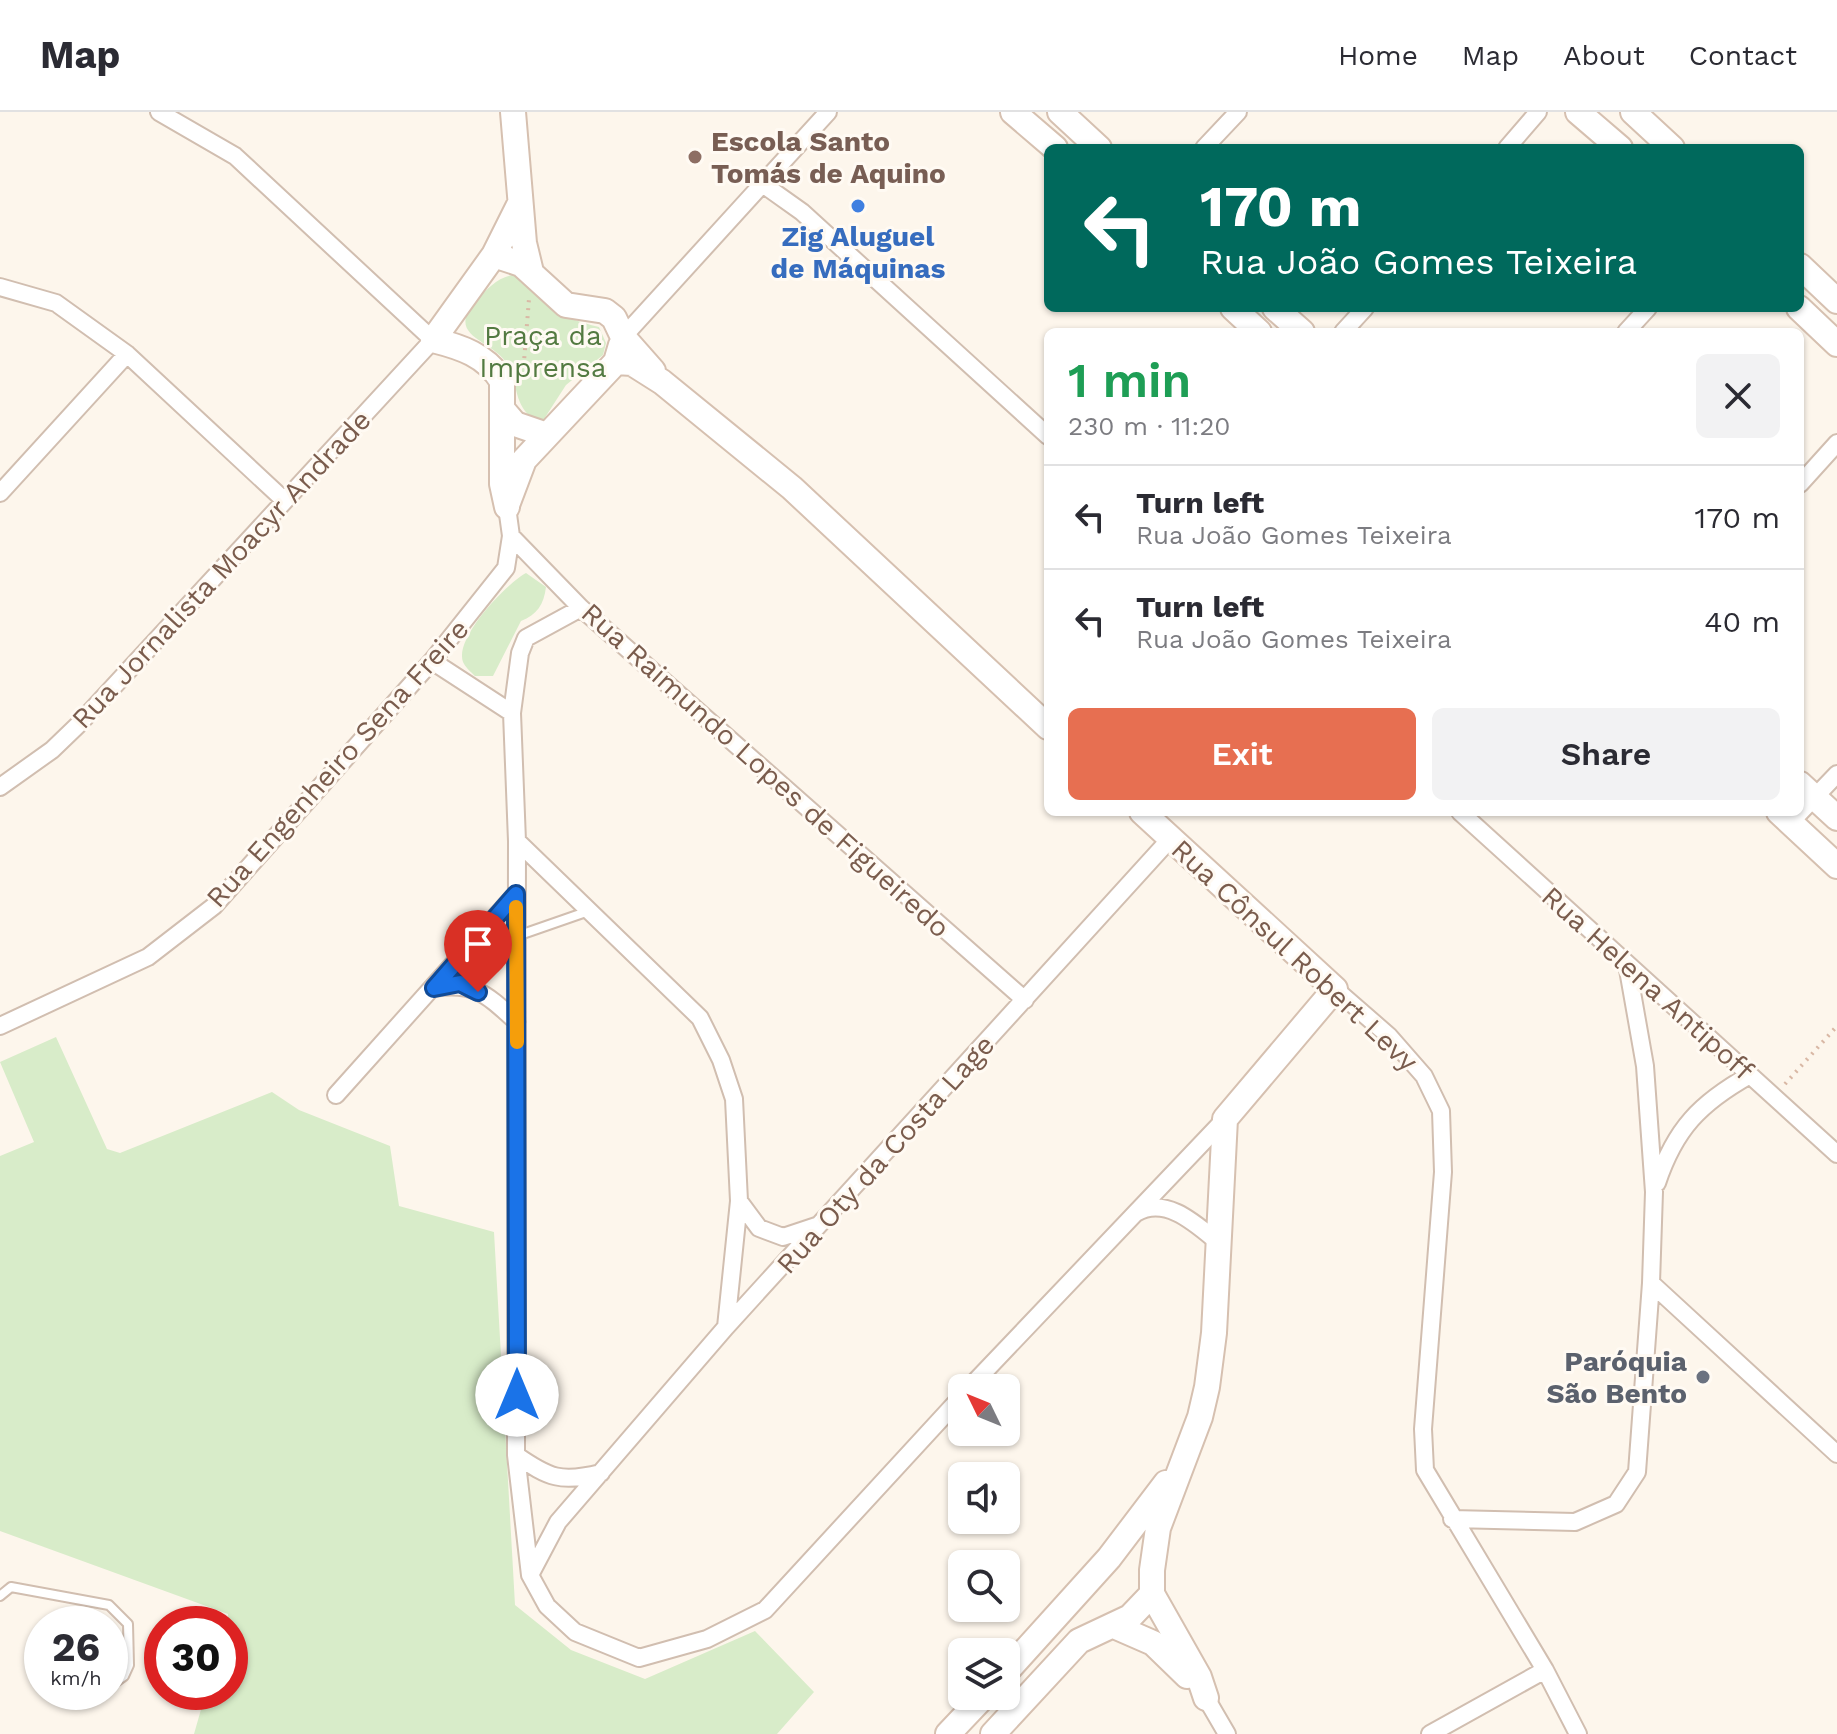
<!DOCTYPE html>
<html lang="en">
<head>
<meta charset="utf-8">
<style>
	:root { --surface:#fff; --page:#f2f2f3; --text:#2b2b33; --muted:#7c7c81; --line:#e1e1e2; --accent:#e76f51 }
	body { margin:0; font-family:"Work Sans",sans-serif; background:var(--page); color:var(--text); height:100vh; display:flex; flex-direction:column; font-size:30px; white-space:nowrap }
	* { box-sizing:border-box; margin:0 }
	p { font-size:26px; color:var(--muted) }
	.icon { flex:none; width:44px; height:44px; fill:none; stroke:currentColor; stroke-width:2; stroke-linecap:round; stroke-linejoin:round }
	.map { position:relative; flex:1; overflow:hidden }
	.side { position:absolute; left:1044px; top:216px; width:760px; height:488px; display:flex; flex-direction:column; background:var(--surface); border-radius:12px; box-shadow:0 2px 6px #0004 }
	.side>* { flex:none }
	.guide { position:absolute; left:1044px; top:32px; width:760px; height:168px; border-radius:12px; box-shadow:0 2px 6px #0004; background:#00695c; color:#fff; overflow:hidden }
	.needle { width:52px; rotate:313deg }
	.fabs { position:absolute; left:948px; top:1262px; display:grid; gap:16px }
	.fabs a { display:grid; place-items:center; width:72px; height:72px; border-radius:12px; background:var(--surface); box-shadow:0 2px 6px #0004; font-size:40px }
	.speed { position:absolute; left:24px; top:1494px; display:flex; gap:16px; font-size:40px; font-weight:700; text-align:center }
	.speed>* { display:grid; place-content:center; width:104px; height:104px; border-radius:50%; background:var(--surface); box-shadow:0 2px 6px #0004; line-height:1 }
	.speed small { font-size:20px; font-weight:400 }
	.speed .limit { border:12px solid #d22; background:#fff; color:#111 }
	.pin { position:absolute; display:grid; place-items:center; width:68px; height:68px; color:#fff; margin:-82px -34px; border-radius:50% 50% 50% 0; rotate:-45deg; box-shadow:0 0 8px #0007 }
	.pin .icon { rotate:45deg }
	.me { position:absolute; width:88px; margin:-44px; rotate:0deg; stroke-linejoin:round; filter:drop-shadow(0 0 6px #0008) }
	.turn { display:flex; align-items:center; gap:28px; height:168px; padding:0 24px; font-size:36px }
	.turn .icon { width:104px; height:104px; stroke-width:2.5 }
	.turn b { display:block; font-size:56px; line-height:68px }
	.round { display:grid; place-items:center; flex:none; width:84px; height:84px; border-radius:12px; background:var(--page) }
	.summary { display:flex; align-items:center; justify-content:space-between; height:136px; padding:0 24px }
	h1 { font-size:48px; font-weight:600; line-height:60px; color:#1e9e55 }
	.primary-button { display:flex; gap:16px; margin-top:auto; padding:16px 24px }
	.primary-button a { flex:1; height:92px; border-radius:12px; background:var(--accent); color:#fff; font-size:32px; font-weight:600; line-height:92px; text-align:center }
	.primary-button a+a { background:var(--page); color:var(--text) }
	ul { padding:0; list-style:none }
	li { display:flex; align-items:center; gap:24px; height:104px; padding:0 24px; border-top:2px solid var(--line) }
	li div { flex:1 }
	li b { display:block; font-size:30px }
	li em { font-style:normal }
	header { display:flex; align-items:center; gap:48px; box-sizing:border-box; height:112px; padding:0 40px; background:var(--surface); border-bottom:2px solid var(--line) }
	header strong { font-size:38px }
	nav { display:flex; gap:44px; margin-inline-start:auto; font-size:28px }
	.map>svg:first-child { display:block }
</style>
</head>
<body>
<header>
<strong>Map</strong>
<nav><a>Home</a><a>Map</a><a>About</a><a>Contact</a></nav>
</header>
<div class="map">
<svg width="1837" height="1622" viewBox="0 0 1837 1622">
	<rect width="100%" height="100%" fill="#fdf6ec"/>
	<path fill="#d8ecc9" d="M 512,163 L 523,164 C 548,198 559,205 599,215 L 606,231 L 603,243 L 566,273 L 544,307 L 535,308 C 513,293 519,274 508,253 C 493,227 443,225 477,188 C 487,177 497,166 512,163 Z
		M 526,461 L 546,475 C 544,492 537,503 521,509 L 493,564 L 475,564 C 471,560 465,555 463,550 C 454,526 506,472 526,461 Z
		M 56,925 L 107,1037 L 120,1041 L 272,980 L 299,998 L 390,1034 L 399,1094 L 494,1120 L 515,1493 L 571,1538 L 645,1567 L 755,1519 L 814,1580 L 777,1622 L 194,1622 L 206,1580 L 230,1580 L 228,1502 L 0,1419 L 0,1044 L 34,1030 L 0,950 Z"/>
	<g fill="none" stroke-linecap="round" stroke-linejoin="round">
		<g stroke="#d1beb0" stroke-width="12">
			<path id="lane" d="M 517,824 L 586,800
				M 0,1484 L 11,1475 L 109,1493 L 128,1512 L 129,1553 L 124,1564 L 110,1574"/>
		</g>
		<g stroke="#d1beb0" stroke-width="20">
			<path id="street" d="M 1204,36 L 1238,0
				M 1507,36 L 1538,0
				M 764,73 L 802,100 L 1048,324
				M 0,175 L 56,191 L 127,242 L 284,388
				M 1343,220 L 1365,196
				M 1626,220 L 1648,196
				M 623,225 L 828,0
				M 1800,372 L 1837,331
				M 0,381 L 127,242
				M 511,424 L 581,496 L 1025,888
				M 581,496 L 526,526 L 520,541 L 512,601 L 517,729 L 516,1343 L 530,1463 L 547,1494 L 575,1520 L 639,1546 L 707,1527 L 765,1498 L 962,1284
				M 432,549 L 512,601
				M 0,675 L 52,638 L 79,612 L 433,228 L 235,44 L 159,0
				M 1460,700 L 1837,1042
				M 1790,711 L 1837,662
				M 517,729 L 700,906 L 721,948 L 734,987 L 739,1089 L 726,1215
				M 434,876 C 475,869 488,884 517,910
				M 1335,877 L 1389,924 L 1424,964 L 1441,999 L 1443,1060 L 1423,1317 L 1425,1358 L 1545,1558 L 1578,1622
				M 0,914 L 148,845 L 214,794 L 432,549 L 506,456 L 511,424 L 507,395
				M 336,983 L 516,782
				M 1657,1071 C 1675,1017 1700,991 1750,963
				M 739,1089 L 759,1116 L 783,1125 L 816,1114
				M 1136,1101 C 1166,1083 1197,1113 1219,1131
				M 1651,1171 L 1837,1342
				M 969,1276 L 1225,1007
				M 516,1343 C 549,1366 561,1371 601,1361
				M 1452,1407 L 1575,1410 L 1616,1392 L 1637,1360 L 1651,1171 L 1654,1080 L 1645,954 L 1627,852
				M 530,1463 L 558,1410 L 726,1215 L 1171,726
				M 1206,1586 L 1227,1622
				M 1430,1622 L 1545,1558"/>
		</g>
		<g stroke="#d6c0b0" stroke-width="28">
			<path id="secondary" d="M 513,0 L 524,131 L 531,160
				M 1013,0 L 1055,36
				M 1060,0 L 1099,36
				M 1578,0 L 1620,36
				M 1633,0 L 1672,36
				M 494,143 L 521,152 L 566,193 L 605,199 L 614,206 L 623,225 L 653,259
				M 1800,154 L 1837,189
				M 1233,196 L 1259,220
				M 1275,196 L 1302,220
				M 1799,196 L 1837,232
				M 616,250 L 632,251 L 662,270 L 792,376 L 1048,615
				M 503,298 L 515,312 L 547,323
				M 507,393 L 524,348 L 616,250 L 621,233
				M 507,395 L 502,372 L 502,269 C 486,243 461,235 433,228 L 494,143 L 520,91
				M 1800,672 L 1837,706
				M 1142,700 L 1335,877 L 1225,1007 L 1214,1221 L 1207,1275 L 1200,1305 L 1158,1416 L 1152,1458 L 1152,1482 L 1199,1565 L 1206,1586
				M 1779,700 L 1837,754
				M 1114,1514 L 1153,1531 L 1187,1564
				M 1006,1560 L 1109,1446 L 1166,1371
				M 948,1622 L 984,1584
				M 993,1622 L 1079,1529 L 1130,1505 L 1152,1482"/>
		</g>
		<path stroke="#d9b8a5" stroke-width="4" stroke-dasharray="2 6" stroke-linecap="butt" d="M 523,262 L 529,187
			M 1785,972 L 1837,914"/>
		<use href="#lane" stroke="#fff" stroke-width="8"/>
		<use href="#street" stroke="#fff" stroke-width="16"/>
		<use href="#secondary" stroke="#fff" stroke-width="24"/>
	</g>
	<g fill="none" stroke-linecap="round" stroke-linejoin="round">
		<g stroke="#114b97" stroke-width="20">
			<path id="route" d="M 478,880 L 460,871 L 434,876 L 516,782 L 517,1283"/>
		</g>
		<use href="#route" stroke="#1a73e8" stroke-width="14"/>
		<path stroke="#f59e0b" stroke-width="14" d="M 516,795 L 517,930"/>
	</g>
	<circle fill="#8d6e63" stroke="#fffaf3" stroke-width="3" cx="695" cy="45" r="8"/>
	<circle fill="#3f7fe0" stroke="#fffaf3" stroke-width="3" cx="858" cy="94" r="8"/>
	<circle fill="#6b7280" stroke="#fffaf3" stroke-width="3" cx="1703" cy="1265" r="8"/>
	<g text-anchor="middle" stroke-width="6" stroke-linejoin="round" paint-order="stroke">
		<g font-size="28" font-weight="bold" fill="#785e54" stroke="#fffaf3" text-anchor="start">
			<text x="711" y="39">Escola Santo<tspan x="711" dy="32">Tomás de Aquino</tspan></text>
		</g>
		<g font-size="28" font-weight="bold" fill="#366cbe" stroke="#fffaf3">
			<text x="858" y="134">Zig Aluguel<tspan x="858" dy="32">de Máquinas</tspan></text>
		</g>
		<g font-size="28" fill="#537a41" stroke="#fffaf3">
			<text x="543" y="233">Praça da<tspan x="543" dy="32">Imprensa</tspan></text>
		</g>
		<g font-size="28" fill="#7a5c4d" stroke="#fffaf3">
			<text transform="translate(221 457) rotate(-47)" y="10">Rua Jornalista Moacyr Andrade</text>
			<text transform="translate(337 651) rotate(-48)" y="10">Rua Engenheiro Sena Freire</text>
			<text transform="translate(766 658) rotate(42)" y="10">Rua Raimundo Lopes de Figueiredo</text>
			<text transform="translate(1295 843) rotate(43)" y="10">Rua Cônsul Robert Levy</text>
			<text transform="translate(1648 871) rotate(42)" y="10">Rua Helena Antipoff</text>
			<text transform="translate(885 1042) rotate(-48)" y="10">Rua Oty da Costa Lage</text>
		</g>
		<g font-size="28" font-weight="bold" fill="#5b616d" stroke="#fffaf3" text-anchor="end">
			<text x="1687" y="1259">Paróquia<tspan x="1687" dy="32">São Bento</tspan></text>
		</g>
	</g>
</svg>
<div class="fabs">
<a><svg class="needle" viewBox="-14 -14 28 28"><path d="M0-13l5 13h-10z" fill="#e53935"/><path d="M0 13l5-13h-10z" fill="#7c7c81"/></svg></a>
<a><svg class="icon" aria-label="sound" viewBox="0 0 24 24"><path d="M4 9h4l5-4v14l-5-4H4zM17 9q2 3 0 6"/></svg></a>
<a><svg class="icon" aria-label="search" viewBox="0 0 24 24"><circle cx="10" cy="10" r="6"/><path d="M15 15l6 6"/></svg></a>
<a><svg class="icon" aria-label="layers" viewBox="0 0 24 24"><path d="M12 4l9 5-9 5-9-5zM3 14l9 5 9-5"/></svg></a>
</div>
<div class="speed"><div>26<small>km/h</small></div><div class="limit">30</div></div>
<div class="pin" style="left:478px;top:880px;background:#d93025"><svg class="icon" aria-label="arrive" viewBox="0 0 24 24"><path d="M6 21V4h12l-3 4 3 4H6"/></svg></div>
<svg class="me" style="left:517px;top:1283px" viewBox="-20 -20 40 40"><circle r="19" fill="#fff"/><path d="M0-13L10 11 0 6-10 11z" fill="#1a73e8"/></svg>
<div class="guide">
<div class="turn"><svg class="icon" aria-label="left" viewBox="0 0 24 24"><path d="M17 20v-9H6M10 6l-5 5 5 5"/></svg><div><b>170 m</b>Rua João Gomes Teixeira</div></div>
</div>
<section class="side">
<div class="summary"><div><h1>1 min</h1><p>230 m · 11:20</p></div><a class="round"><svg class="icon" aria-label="close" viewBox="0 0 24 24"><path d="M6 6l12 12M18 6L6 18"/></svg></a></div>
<ul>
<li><svg class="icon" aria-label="left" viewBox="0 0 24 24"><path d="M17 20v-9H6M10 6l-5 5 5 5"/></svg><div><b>Turn left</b><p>Rua João Gomes Teixeira</p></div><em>170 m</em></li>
<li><svg class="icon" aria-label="left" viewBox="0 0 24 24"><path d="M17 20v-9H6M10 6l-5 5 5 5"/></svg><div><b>Turn left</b><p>Rua João Gomes Teixeira</p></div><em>40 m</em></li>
</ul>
<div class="primary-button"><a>Exit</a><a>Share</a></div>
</section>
</div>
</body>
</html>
